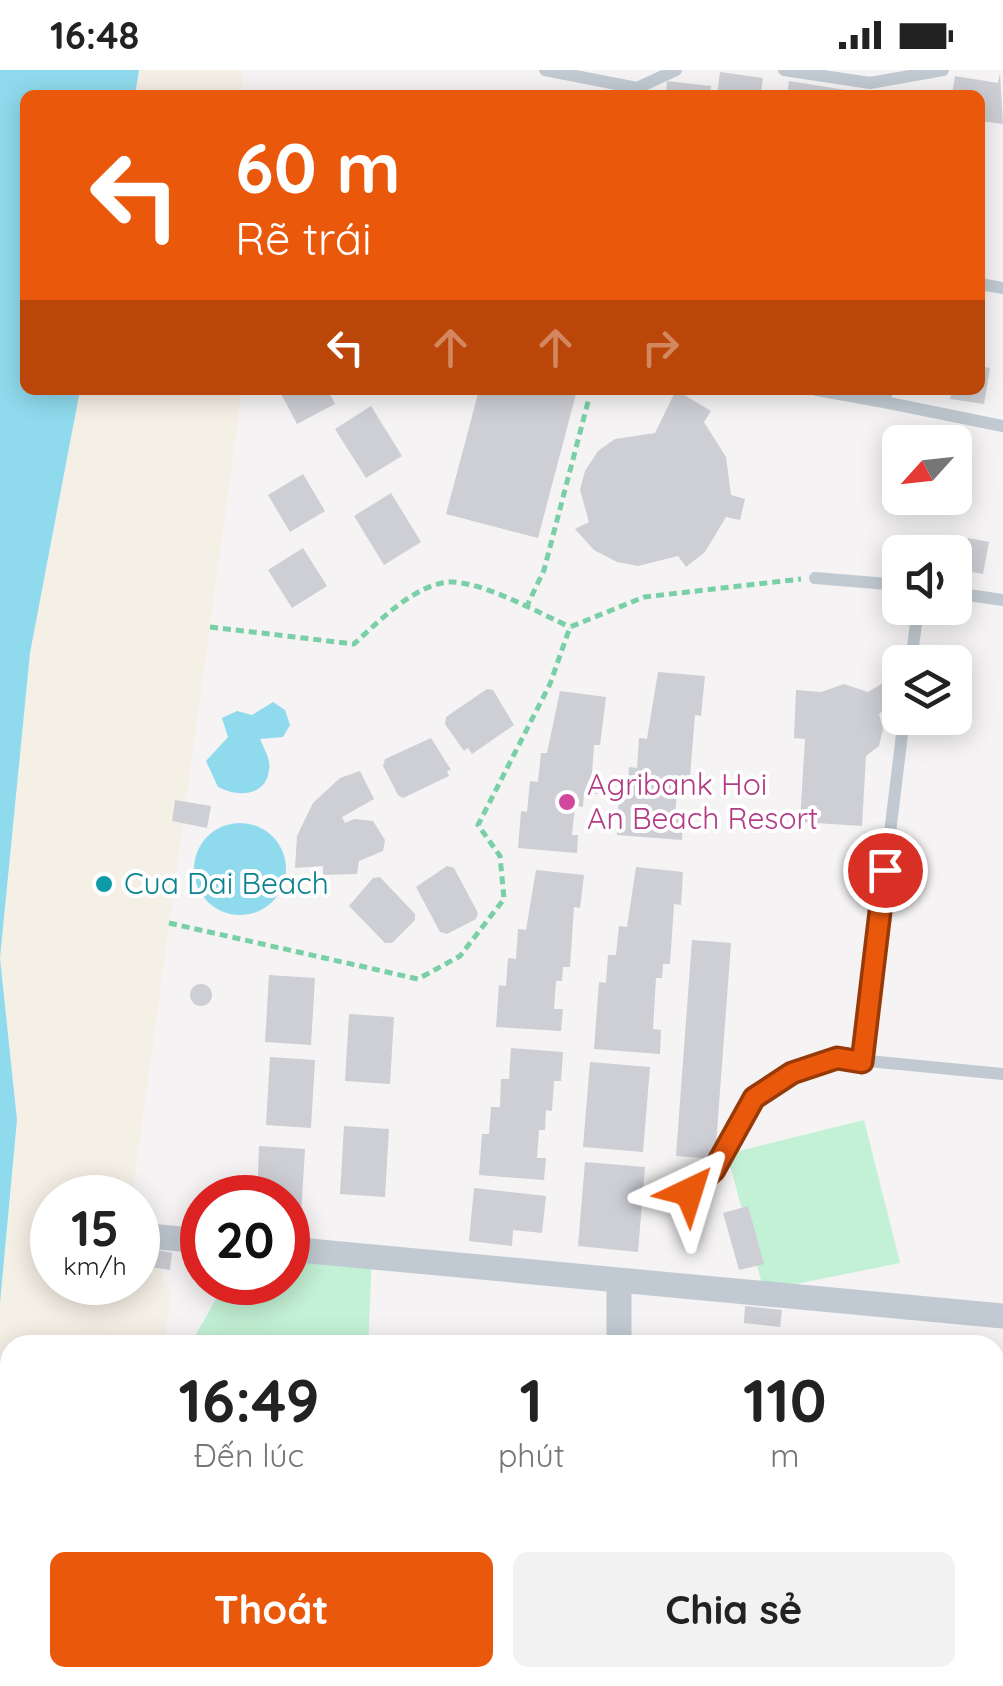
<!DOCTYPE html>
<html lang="vi">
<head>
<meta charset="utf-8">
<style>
	:root { --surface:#fff; --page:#f2f2f2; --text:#222; --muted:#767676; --accent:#ea580c }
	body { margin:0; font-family:Quicksand,sans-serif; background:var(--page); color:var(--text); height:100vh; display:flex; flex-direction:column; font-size:38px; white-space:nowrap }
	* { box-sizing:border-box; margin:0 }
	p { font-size:32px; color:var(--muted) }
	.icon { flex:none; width:55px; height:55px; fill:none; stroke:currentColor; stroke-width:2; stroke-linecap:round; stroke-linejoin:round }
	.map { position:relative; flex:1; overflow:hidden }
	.panel { position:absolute; left:0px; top:1265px; width:1005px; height:352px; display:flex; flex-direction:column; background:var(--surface); border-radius:30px 30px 0 0; box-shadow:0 5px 25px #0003 }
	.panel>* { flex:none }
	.guide { position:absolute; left:20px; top:20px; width:965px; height:305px; border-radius:15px; box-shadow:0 5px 25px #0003; background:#ea580c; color:#fff; overflow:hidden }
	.needle { width:65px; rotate:243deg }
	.fabs { position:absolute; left:882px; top:355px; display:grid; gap:20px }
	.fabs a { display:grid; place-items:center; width:90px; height:90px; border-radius:15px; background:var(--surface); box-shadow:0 5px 25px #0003; font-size:50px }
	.speed { position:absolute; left:30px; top:1105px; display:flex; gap:20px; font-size:50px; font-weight:700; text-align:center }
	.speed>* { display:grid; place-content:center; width:130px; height:130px; border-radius:50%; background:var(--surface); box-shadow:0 5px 25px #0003; line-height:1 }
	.speed small { font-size:25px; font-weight:400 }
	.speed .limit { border:15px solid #d22; background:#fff; color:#111 }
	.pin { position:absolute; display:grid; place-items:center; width:85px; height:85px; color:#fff; margin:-42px; border:5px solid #fff; border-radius:50%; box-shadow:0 2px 10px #0007 }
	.me { position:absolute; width:110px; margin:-55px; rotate:41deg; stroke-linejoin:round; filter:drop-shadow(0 0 8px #0008) }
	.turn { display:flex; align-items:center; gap:35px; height:210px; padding:0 50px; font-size:45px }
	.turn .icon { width:130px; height:130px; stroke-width:2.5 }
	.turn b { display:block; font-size:70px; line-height:85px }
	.lanes { display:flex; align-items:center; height:95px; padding:0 50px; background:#0003; justify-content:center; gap:50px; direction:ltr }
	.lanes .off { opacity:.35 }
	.eta { display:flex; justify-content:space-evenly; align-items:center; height:170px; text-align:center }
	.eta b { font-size:60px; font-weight:700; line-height:70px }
	.cta { display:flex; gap:20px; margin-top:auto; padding:20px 50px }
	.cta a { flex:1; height:115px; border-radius:15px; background:var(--accent); color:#fff; font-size:40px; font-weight:700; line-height:115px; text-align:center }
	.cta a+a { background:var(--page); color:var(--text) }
	.status { display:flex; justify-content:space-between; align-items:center; height:70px; padding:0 50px; background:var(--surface); direction:ltr }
	.status svg { height:28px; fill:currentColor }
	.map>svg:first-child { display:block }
</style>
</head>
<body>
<div class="status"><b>16:48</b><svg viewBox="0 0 49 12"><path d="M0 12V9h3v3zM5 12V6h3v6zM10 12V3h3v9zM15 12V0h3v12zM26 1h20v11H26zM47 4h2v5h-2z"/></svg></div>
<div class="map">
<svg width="1003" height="1616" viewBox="0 0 1003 1616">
	<rect width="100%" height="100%" fill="#f5f3f3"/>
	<path fill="#c3f1d5" d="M 864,1050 L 900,1193 L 786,1216 L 762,1214 L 727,1084 Z
		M 372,1187 L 368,1275 L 190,1275 L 225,1213 L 288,1212 L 288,1190 Z
		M 161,1608 L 352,1608 L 352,1616 L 256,1616 Z"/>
	<path fill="#f5f0e5" d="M 139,0 L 242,0 L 243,25 L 135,25 Z
		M 80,320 L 242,320 L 132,1127 L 52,1128 L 52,1212 L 138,1212 L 138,1146 L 171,1226 L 163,1275 L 10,1275 L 10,1608 L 120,1608 L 121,1616 L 0,1616 L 0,1233 L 17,1050 L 0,888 L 30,583 Z"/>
	<path fill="#90daee" d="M 0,0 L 139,0 L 135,25 L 25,25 L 25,320 L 80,320 L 30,583 L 0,888 L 17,1050 L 0,1233 Z
		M 273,632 L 285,640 L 290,655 L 283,667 L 260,669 C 264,679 271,689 269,700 C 266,727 237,727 218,717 L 206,691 L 228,667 L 222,648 L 237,641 L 252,645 Z
		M194 799a46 46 0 1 1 92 0a46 46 0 1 1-92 0Z"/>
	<path fill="#cdcfd5" d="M 720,2 L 763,8 L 761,22 L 768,25 L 717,25 Z
		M 1000,3 L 1003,54 L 980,51 L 980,25 L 952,25 L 955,6 L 998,13 Z
		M 667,11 L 711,16 L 710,25 L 666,25 Z
		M 789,11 L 852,21 L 851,25 L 787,25 Z
		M 980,296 L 990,298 L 984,334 L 950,329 L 952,320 L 980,320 Z
		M 279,320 L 328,320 L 335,334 L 297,354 Z
		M 479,320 L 577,320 L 538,468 L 446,444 Z
		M 676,320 L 711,341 L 704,352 L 726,387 L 731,425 L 745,429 L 740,450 L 726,447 L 705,482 L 686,497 L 678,486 L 638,496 L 617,492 L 594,480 L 575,459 L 589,452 L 580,420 L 585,401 L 598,381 L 615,369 L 655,363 Z
		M 371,336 L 402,386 L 366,408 L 335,359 Z
		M 303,404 L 325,441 L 290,462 L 268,425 Z
		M 391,423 L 421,472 L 384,495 L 354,446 Z
		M 968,468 L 989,472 L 983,504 L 961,500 Z
		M 303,478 L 327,516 L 292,538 L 268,500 Z
		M 658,602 L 705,606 L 701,646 L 695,645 L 690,706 L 684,706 L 683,720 L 677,720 L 675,748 L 683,748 L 682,770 L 617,765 L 619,724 L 627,724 L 629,697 L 637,698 L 639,668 L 647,669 Z
		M 883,613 L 894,631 L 879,644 L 883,659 L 879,676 L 866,686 L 862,756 L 800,752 L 805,669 L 794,668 L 796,620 L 821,622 L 844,614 L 868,622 Z
		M 487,619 L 493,620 L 514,655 L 472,684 L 468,678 L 464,681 L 445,654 L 446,647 Z
		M 560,621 L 606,627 L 600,675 L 594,675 L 592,703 L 600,704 L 598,724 L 584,723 L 583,737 L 575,736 L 572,765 L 578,765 L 577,783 L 518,778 L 521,741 L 527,742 L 530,711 L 538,712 L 541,683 L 547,683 Z
		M 431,668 L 451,700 L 447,701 L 449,706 L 403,728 L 398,725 L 383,696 L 385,689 Z
		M 360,701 L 374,729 L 342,747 L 345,753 L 354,749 L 373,751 L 385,770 L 383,781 L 359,791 L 357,804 L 323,805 L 323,796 L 295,798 L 297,766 L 313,733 L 340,708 Z
		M 175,730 L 211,736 L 207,758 L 172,751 Z
		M 447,796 L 454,798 L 478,843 L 476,849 L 447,864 L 440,862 L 416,817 Z
		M 636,797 L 683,802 L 681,835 L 674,834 L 670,894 L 663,894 L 662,908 L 656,908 L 653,959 L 661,960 L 660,984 L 594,979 L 599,912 L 606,913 L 608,885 L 616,885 L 619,856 L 627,857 Z
		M 536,800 L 584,805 L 580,838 L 574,837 L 570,897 L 563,897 L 562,911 L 556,911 L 554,939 L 563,939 L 561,961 L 496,957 L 499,915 L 506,916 L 508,888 L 516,889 L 518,859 L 526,860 Z
		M 380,807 L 415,844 L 415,850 L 392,873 L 385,873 L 349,836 L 373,808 Z
		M 692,870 L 731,873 L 715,1089 L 676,1086 Z
		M 269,905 L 315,908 L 311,975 L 265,972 Z
		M190 925a11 11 0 1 1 22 0a11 11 0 1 1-22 0Z
		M 349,944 L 394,947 L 390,1014 L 345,1011 Z
		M 511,978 L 563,982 L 561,1011 L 554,1011 L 552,1041 L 546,1040 L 545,1060 L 539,1060 L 537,1088 L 546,1088 L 544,1110 L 479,1105 L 482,1064 L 489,1064 L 491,1037 L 500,1037 L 501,1009 L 509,1009 Z
		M 270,987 L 315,990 L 311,1058 L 266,1055 Z
		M 590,992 L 650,997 L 643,1082 L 583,1077 Z
		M 344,1056 L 389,1059 L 385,1127 L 340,1124 Z
		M 259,1076 L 305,1079 L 301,1146 L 288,1146 L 288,1128 L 257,1128 Z
		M 585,1092 L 645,1097 L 638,1182 L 578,1176 Z
		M 474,1118 L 546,1126 L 542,1163 L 513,1160 L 512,1176 L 469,1171 Z
		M 748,1136 L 764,1194 L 739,1200 L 723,1143 Z
		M 148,1178 L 172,1183 L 170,1200 L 145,1196 Z
		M 745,1236 L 782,1240 L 780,1257 L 744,1253 Z
		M 856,1608 L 890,1608 L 890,1616 L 857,1616 Z"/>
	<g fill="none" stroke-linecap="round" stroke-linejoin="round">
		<path stroke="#7ad0a6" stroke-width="5" stroke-dasharray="8 5" stroke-linecap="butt" d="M 526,538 L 544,500 L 589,328
			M 210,557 L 354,574 C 378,552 417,512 452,512 C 486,513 539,543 570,557
			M 169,853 L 418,909 L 460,886 L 504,829 L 500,786 L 478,755 L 550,614 L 570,557 L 644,527 L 801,509"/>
		<path stroke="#c1cad2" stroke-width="12" d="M 545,0 L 637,18 L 676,0
			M 784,0 L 870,13 L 943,0
			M 980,214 L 1003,218
			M 817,320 L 884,332 L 887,320
			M 884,332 L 1003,356
			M 815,508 L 900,515
			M 955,523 L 1003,530
			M 911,592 L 918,538
			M 862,992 L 904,648
			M 649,1124 L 689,1121 L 714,1099 L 754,1028 L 792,1003 L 837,988 L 1003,1004
			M 995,1318 L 1003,1319
			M 995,1444 L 1003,1444"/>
		<path stroke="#c1cad2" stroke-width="25" d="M 149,1166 L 202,1171
			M 288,1179 L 1003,1246
			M 619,1275 L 619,1210
			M 617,1616 L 617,1608"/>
	</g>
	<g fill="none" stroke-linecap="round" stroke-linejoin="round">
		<g stroke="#983908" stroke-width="25">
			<path id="route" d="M 689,1122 L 714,1100 L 754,1028 L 792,1003 L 837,988 L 862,992 L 885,800"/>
		</g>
		<use href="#route" stroke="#ea580c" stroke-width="18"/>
	</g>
	<circle fill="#d1479c" stroke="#fff" stroke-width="4" cx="567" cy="732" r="10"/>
	<circle fill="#0f9aa8" stroke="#fff" stroke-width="4" cx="104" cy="814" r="10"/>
	<g text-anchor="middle" stroke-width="8" stroke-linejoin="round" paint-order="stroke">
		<g font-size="30" fill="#b23c85" stroke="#fff" text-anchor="start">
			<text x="587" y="725">Agribank Hoi<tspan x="587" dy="34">An Beach Resort</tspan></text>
		</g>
		<g font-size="30" fill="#0d838f" stroke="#fff" text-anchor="start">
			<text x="124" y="824">Cua Dai Beach</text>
		</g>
	</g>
</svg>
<div class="fabs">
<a><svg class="needle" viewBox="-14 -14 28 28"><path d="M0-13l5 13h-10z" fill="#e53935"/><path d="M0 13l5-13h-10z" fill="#767676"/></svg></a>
<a><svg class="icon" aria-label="sound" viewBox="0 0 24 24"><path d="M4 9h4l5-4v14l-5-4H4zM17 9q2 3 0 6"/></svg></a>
<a><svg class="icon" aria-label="layers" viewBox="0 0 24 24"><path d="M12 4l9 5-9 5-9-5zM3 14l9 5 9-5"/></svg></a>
</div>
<div class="speed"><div>15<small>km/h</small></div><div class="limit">20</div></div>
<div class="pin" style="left:885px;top:800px;background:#d93025"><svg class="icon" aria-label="arrive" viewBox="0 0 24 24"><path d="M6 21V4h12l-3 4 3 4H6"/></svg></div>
<svg class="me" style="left:689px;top:1122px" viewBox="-20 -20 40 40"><path d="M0-17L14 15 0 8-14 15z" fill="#ea580c" stroke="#fff" stroke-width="4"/></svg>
<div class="guide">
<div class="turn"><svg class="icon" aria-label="left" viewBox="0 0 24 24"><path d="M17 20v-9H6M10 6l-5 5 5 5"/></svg><div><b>60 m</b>Rẽ trái</div></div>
<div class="lanes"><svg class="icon" aria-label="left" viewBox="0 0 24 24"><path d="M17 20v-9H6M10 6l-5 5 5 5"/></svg><svg class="icon off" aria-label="ahead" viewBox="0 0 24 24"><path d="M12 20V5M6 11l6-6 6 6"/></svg><svg class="icon off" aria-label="ahead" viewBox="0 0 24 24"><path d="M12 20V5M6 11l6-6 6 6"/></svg><svg class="icon off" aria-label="right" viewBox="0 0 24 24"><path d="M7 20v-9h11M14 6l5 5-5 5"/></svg></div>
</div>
<section class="panel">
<div class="eta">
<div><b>16:49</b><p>Đến lúc</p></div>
<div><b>1</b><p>phút</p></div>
<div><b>110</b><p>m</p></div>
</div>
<div class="cta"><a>Thoát</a><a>Chia sẻ</a></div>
</section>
</div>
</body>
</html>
